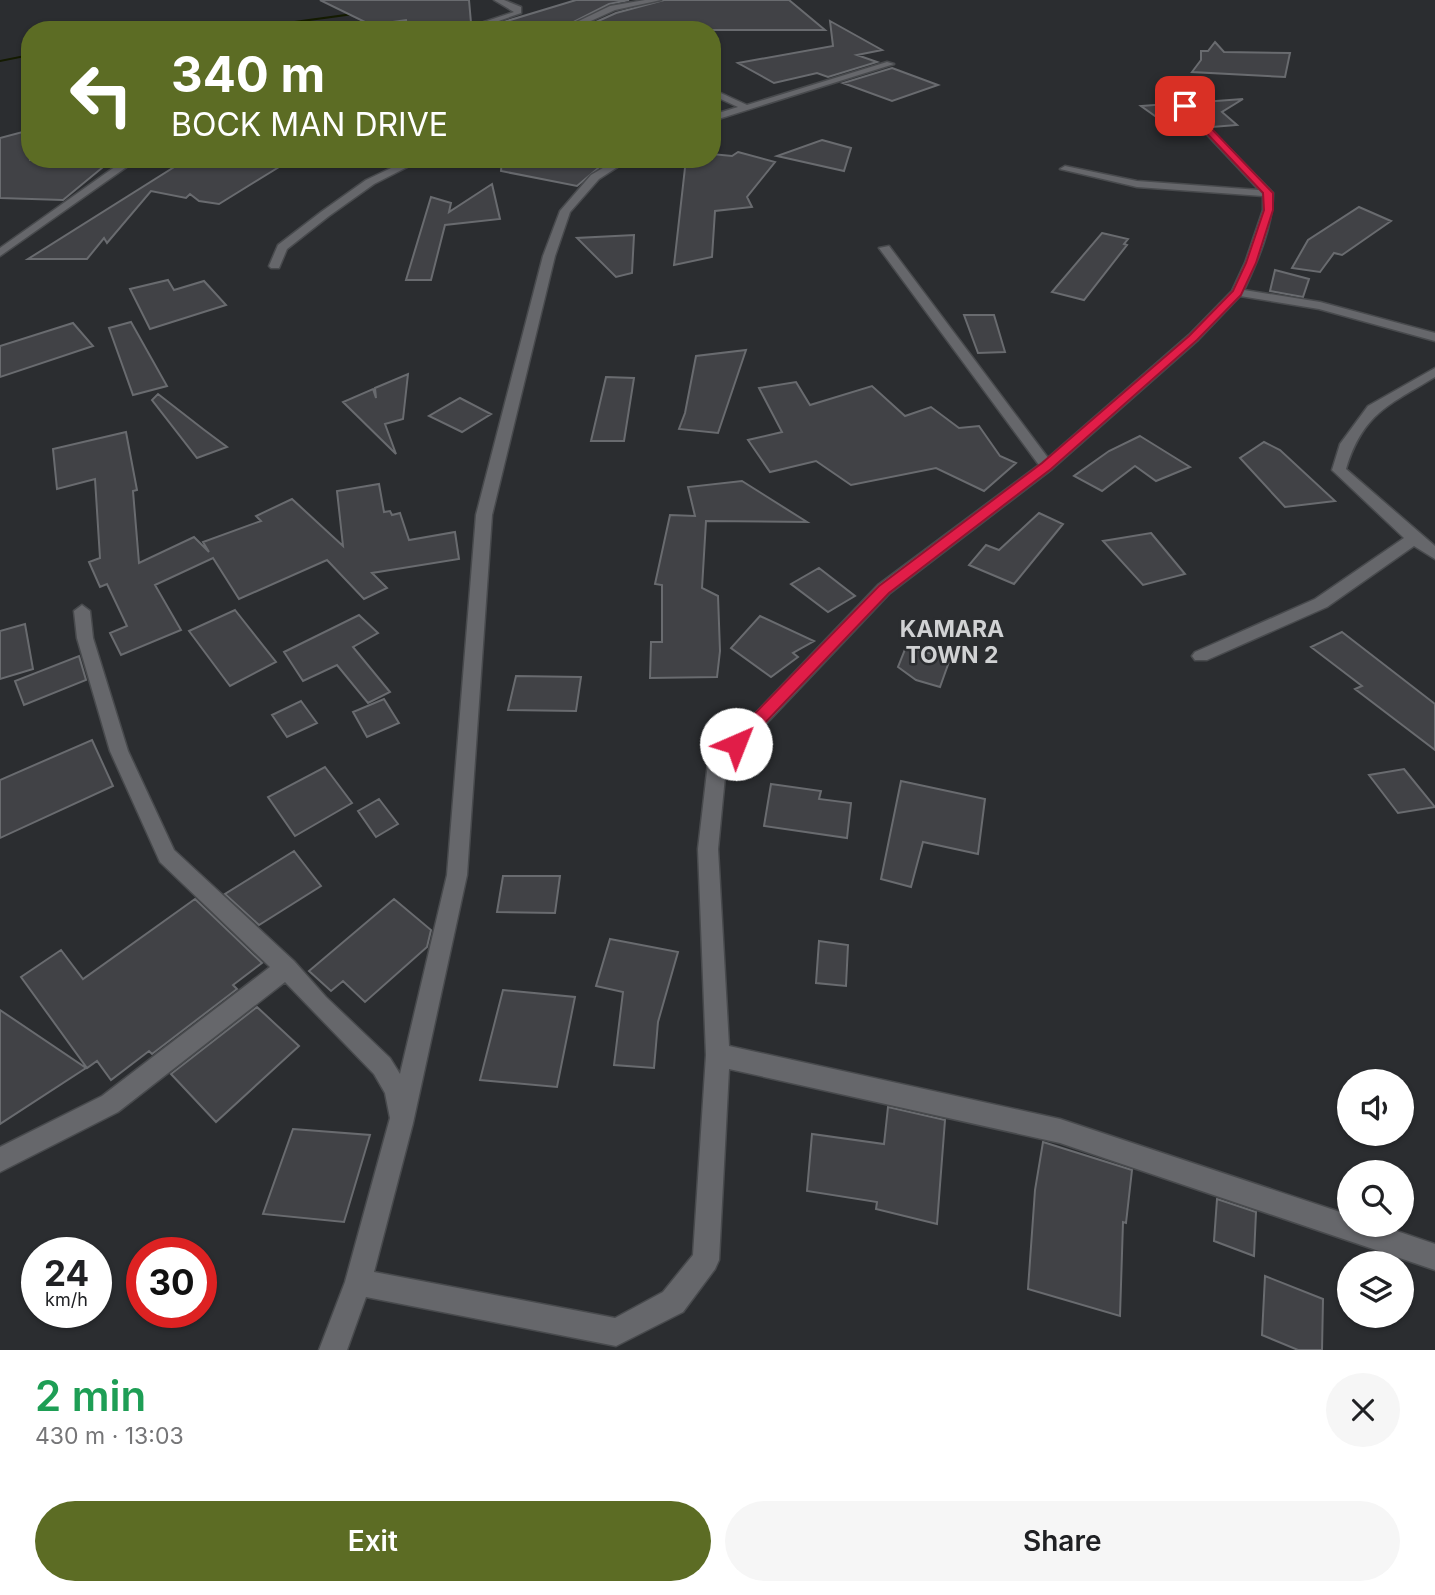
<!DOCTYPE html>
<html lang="en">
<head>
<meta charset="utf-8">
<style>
	:root { --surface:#fff; --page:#f6f6f6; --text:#202124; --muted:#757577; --accent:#5c6c24 }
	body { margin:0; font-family:Inter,sans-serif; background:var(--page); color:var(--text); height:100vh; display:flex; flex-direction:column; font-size:26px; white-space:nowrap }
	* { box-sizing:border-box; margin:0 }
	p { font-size:23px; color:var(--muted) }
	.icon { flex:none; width:38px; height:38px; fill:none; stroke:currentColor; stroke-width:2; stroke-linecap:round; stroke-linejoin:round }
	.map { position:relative; height:1350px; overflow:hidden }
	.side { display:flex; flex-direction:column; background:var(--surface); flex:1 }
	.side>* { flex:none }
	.banner { position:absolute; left:21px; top:21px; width:700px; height:147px; border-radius:28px; box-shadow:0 2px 5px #0004; background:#5c6c24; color:#fff; overflow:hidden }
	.tools { position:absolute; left:1337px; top:1069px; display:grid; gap:14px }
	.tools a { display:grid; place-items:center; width:77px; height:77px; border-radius:50%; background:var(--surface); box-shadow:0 2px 5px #0004; font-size:35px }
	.speed { position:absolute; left:21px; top:1237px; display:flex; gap:14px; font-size:35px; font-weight:700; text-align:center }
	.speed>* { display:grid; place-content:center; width:91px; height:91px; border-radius:50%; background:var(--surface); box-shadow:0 2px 5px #0004; line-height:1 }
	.speed small { font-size:18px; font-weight:400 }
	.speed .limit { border:10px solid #d22; background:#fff; color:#111 }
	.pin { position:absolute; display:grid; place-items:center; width:60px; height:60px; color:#fff; margin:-30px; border-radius:14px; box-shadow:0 4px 10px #0006 }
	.me { position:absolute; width:77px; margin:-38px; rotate:44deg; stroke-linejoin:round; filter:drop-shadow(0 0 5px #0008) }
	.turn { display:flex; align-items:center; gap:24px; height:147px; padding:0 35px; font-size:32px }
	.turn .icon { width:91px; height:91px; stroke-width:2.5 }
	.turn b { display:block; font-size:49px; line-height:60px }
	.round { display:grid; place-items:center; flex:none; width:74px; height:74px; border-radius:37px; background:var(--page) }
	.head { display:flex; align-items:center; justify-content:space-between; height:119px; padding:0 35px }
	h1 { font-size:42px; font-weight:600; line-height:52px; color:#1e9e55 }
	.cta { display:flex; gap:14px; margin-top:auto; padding:14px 35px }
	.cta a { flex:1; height:80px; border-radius:42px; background:var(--accent); color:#fff; font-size:28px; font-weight:600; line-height:80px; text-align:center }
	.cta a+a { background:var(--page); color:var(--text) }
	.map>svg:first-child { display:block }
</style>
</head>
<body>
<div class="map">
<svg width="1435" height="1350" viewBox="0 0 1435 1350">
	<rect width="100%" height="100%" fill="#2b2d30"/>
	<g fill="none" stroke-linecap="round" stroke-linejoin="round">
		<path fill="#141b01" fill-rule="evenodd" d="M 360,12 L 361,14 L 242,30 L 229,30 Z
			M 30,54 L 30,56 L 0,62 L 0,60 Z"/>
	</g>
	<path fill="#414246" stroke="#696b6f" stroke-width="2" d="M 320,0 L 469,0 L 471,23 L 458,30 L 408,30 L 406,20 L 371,25 Z
		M 576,0 L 629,0 L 609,4 L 558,30 L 498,30 L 497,24 Z
		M 664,0 L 789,0 L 825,30 L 578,30 L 616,13 Z
		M 830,21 L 882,50 L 857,55 L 877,62 L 828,77 L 817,73 L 774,83 L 738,63 L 833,46 Z
		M 1215,42 L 1224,52 L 1290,53 L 1285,77 L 1192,72 L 1201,60 L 1201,51 L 1208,51 Z
		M 892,68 L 938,85 L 892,101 L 843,83 Z
		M 1243,99 L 1222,112 L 1237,125 L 1212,127 L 1188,103 Z
		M 1180,103 L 1180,110 L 1197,127 L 1176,131 L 1141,106 Z
		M 30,130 L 30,160 L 108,163 L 63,200 L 0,198 L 0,138 Z
		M 822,140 L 851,148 L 844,171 L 777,156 Z
		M 738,152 L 775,162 L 747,197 L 752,207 L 715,211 L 712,257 L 674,265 L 686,159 L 712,159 L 712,154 L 732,156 Z
		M 187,159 L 292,159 L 219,204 L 199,201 L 190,194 L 186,198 L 151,191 L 107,243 L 104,238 L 87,259 L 28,259 Z
		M 502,159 L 609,159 L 577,186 L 501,171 Z
		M 492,184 L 500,219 L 445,225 L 431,280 L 406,280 L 431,197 L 451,203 L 449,212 Z
		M 1359,207 L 1391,221 L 1342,255 L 1334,253 L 1320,272 L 1292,268 L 1308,240 Z
		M 1102,233 L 1128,239 L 1124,244 L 1127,245 L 1084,300 L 1052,292 Z
		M 634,235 L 632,273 L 616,277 L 577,238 Z
		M 1275,270 L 1309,279 L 1303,297 L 1270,291 Z
		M 168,280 L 174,290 L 204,281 L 226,305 L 150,329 L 130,289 Z
		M 964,315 L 994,315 L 1005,352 L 978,353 Z
		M 131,322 L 167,386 L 133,395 L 109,328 Z
		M 73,323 L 93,346 L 0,377 L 0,346 Z
		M 746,350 L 718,433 L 679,429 L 685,413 L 696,356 Z
		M 408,374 L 403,419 L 385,424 L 396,454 L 343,402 L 373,389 L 376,398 L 375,388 Z
		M 606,377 L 634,378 L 624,441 L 591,441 Z
		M 796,382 L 810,405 L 872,386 L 905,416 L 931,407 L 959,428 L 979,426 L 1000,456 L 1016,463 L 984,491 L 936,468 L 851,485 L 816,461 L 770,472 L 748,440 L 782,432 L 759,388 Z
		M 158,394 L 203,429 L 227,447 L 197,458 L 152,400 Z
		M 460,398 L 491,414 L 462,432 L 429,416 Z
		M 126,432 L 137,490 L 133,491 L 139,563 L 194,537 L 209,552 L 203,542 L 261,521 L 256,516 L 292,499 L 343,546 L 337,491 L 379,484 L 384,512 L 390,511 L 392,515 L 400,513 L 409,540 L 455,532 L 459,559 L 372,573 L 387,588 L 364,599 L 327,560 L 239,599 L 213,558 L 155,585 L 181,630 L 121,655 L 110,633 L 127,626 L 107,584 L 100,587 L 89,562 L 100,558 L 95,479 L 57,489 L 53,449 Z
		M 1140,436 L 1190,467 L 1156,481 L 1135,466 L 1102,491 L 1074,476 L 1109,451 Z
		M 1264,442 L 1280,450 L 1335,501 L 1285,507 L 1240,458 Z
		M 742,481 L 807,522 L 706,521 L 702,588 L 718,596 L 720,651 L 717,677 L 650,678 L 651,642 L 662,642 L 662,585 L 655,584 L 670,515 L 695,516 L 688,487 Z
		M 1039,513 L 1063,524 L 1014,584 L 969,565 L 986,545 L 999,550 Z
		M 1151,533 L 1185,574 L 1143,585 L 1103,541 Z
		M 819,568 L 855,596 L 828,612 L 791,584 Z
		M 235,610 L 276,662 L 230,686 L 189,631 Z
		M 359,615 L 378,633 L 353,647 L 390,692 L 368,703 L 337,665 L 303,681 L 284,652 Z
		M 760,616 L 814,641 L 793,653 L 798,657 L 771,677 L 731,648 Z
		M 25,624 L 33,669 L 0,679 L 0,631 Z
		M 1342,632 L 1435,704 L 1435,750 L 1355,689 L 1362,686 L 1311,647 Z
		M 906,647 L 950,659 L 940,687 L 916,680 L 898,667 Z
		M 79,656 L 86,680 L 24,705 L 15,681 Z
		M 516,676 L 581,677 L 576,711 L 508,710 Z
		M 384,699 L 399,723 L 367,737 L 353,712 Z
		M 301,701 L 317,723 L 287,737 L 272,715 Z
		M 92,740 L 113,786 L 0,838 L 0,780 Z
		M 325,767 L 352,803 L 295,836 L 268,797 Z
		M 1404,769 L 1435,807 L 1398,813 L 1369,775 Z
		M 901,781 L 985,799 L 978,854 L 923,842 L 911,887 L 881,879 Z
		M 771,784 L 821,791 L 819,799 L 851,803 L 847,838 L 764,826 Z
		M 379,799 L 398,824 L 376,837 L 358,811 Z
		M 294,851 L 321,886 L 259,925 L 225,894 Z
		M 503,876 L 560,876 L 555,913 L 497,912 Z
		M 195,899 L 262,963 L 233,985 L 237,989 L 152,1054 L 149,1051 L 111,1080 L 97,1061 L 87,1068 L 21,977 L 61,950 L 83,979 Z
		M 394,899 L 431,930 L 427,947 L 365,1002 L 343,981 L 331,991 L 309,971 Z
		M 610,939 L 678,952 L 658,1022 L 654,1068 L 614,1065 L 623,992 L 596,986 Z
		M 819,941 L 848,945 L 846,986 L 816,983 Z
		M 503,990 L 575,997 L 557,1087 L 480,1080 Z
		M 257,1007 L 299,1046 L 216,1122 L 171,1074 Z
		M 0,1010 L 86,1068 L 0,1124 Z
		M 888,1107 L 945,1120 L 937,1224 L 876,1209 L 877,1202 L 807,1191 L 812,1134 L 884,1144 Z
		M 293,1129 L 370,1135 L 344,1222 L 263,1214 Z
		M 1043,1142 L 1132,1170 L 1126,1223 L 1123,1222 L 1120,1316 L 1028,1289 L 1035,1190 Z
		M 1217,1199 L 1256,1212 L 1254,1256 L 1214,1241 Z
		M 1265,1276 L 1323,1299 L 1322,1350 L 1298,1350 L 1262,1335 Z"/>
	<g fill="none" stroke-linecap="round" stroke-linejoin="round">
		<g stroke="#484a4d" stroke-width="3">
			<path id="minor" d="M 494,0 L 504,0 L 521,7 L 521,13 L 473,30 L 460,30 L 514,12 Z
				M 645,0 L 661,0 L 615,10 L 571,30 L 560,30 L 610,6 Z
				M 887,62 L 894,64 L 712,121 L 712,115 L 738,107 L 712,95 L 712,89 L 747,105 Z
				M 1185,103 L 1273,193 C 1273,226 1258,260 1244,290 L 1320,302 L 1435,333 L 1435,341 L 1319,309 L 1240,296 L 1197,341 L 1052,469 L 890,593 L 726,766 L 718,849 L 729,1046 L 1060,1119 L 1349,1215 L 1349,1225 L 1379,1225 L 1435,1244 L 1435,1270 L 1060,1143 L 729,1069 L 719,1260 L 715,1269 L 683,1312 L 616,1346 L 366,1297 L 347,1350 L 319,1350 L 345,1282 L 390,1118 L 385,1093 L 374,1074 L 285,982 L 118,1112 L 0,1172 L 0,1147 L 102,1096 L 270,967 L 160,862 L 110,751 L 77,638 L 74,611 L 82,605 L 90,611 L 93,638 L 128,751 L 174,850 L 294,961 L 326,997 L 390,1058 L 400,1074 L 447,875 L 476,515 L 543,256 L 560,211 L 591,175 L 618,159 L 630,159 L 599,179 L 570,212 L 555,256 L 492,515 L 467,875 L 413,1123 L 374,1272 L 615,1318 L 663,1292 L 693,1255 L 706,1055 L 698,849 L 708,763 L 878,585 L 1039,465 L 879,248 L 889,246 L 1048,458 L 1189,335 L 1232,291 L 1245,263 L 1263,210 L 1263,196 L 1137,187 L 1060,169 L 1065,166 L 1137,181 L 1259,190 L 1182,108 L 1182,104 Z
				M 126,159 L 138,159 L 0,256 L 0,248 Z
				M 410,159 L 423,159 L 374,184 L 329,216 L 287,249 L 279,268 L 271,268 L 269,266 L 278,245 L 321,212 L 366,180 Z
				M 1435,368 L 1435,377 C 1389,405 1363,413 1346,469 L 1435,546 L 1435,559 L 1414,546 L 1327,607 L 1207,660 L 1195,660 L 1192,656 L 1195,652 L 1315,599 L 1404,538 L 1332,470 L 1340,444 L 1368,406 Z"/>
		</g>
		<use href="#minor" fill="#66676b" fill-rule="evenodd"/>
	</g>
	<path fill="#e11d48" stroke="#92132f" stroke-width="2" d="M 1182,104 L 1188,104 L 1273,193 L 1273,210 L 1256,263 L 1241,295 L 1197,340 L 1051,469 L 889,593 L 741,748 L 730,748 L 727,744 L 730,739 L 879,586 L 1042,463 L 1189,336 L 1233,291 L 1246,263 L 1264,210 L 1263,193 L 1182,107 Z"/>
	<g text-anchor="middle" stroke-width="5" stroke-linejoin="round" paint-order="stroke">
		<g font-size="23" font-weight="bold" fill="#d1d2d4" stroke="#2b2d30">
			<text x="952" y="637">KAMARA<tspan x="952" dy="26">TOWN 2</tspan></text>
		</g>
	</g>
</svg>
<div class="tools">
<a><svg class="icon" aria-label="sound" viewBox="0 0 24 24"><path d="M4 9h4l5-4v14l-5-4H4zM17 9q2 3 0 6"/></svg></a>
<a><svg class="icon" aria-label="search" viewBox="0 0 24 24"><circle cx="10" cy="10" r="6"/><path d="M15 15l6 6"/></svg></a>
<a><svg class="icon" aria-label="layers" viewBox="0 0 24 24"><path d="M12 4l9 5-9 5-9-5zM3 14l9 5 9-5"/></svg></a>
</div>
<div class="speed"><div>24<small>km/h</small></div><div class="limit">30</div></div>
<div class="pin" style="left:1185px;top:106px;background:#d93025"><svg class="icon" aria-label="arrive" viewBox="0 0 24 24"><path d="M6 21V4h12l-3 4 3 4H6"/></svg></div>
<svg class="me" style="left:736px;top:744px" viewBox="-20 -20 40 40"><circle r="19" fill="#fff"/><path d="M0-13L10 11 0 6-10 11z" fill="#e11d48"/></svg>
<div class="banner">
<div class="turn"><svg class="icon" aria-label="left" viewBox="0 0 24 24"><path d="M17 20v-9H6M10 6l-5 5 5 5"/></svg><div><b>340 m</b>BOCK MAN DRIVE</div></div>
</div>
</div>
<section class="side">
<div class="head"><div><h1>2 min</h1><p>430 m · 13:03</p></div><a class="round"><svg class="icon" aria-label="close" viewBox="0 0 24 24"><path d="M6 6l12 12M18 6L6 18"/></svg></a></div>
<div class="cta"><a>Exit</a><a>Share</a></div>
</section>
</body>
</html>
